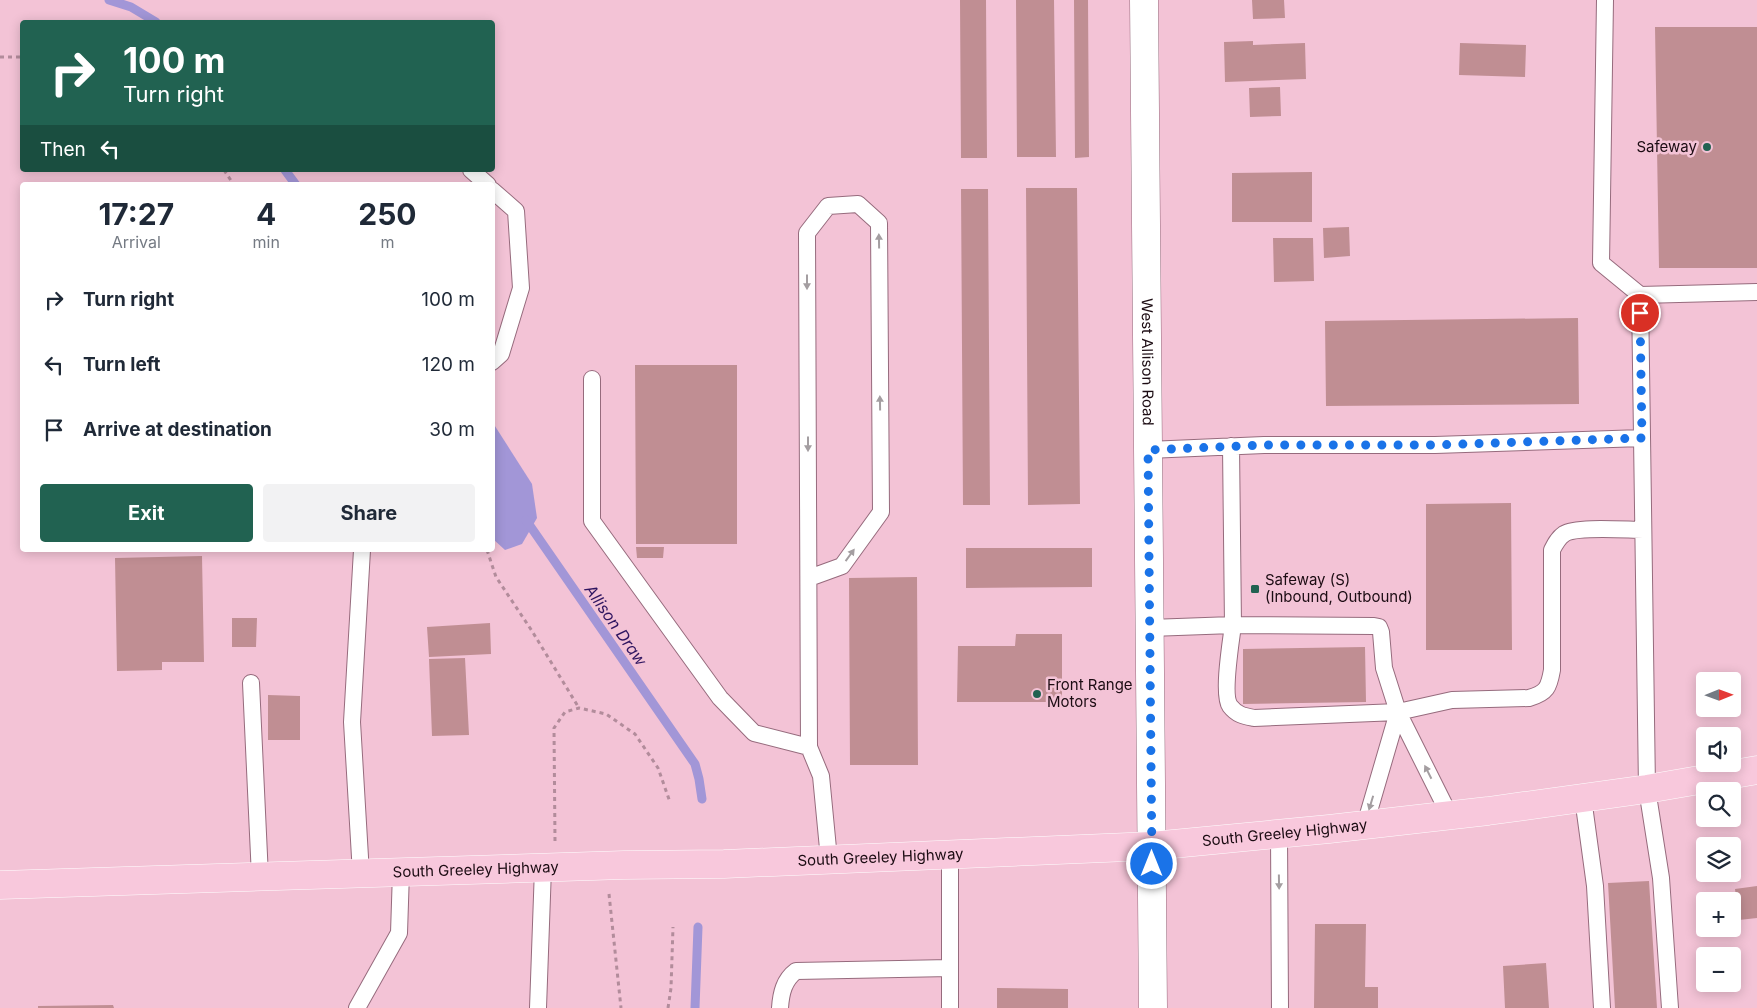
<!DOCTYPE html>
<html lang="en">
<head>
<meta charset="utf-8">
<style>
	:root { --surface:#fff; --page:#f2f2f3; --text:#1f2937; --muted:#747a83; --accent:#216251 }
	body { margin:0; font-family:Inter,sans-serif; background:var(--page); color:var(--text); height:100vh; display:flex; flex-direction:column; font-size:19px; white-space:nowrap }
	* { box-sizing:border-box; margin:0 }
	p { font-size:16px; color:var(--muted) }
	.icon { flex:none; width:28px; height:28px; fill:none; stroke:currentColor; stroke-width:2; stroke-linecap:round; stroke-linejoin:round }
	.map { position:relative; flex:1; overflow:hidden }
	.panel { position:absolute; left:20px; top:182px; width:475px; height:370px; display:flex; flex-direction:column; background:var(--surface); border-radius:5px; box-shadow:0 2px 12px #0003 }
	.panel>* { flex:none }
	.hud { position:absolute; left:20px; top:20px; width:475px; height:152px; border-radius:5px; box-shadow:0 2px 12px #0003; background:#216251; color:#fff; overflow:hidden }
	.needle { width:32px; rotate:89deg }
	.tools { position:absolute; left:1696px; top:672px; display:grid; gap:10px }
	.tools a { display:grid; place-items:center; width:45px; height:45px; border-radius:5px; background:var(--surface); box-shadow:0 2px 12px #0003; font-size:25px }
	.pin { position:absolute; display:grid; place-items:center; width:42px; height:42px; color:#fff; margin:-21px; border:2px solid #fff; border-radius:50%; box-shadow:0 1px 5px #0007 }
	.me { position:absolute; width:55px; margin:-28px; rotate:0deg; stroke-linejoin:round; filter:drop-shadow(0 0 4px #0008) }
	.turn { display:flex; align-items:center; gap:18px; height:105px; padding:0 20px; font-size:22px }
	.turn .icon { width:65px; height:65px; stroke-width:2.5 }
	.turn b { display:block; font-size:35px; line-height:42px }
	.then { display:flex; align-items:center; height:48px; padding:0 20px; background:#0003; gap:10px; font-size:19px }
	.eta { display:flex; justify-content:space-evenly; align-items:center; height:85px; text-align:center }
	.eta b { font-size:30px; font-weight:700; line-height:35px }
	.primary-button { display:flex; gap:10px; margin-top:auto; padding:10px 20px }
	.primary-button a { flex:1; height:58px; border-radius:5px; background:var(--accent); color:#fff; font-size:20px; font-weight:700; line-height:58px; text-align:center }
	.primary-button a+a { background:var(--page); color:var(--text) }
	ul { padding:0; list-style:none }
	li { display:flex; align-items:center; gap:15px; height:65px; padding:0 20px }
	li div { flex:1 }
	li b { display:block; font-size:19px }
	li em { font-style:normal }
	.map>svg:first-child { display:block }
</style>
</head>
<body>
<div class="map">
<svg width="1757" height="1008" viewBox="0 0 1757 1008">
	<rect width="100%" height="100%" fill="#f3c3d6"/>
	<path fill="#a296d7" d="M 493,423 L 532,484 L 537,518 L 522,544 L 505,550 L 493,539 Z"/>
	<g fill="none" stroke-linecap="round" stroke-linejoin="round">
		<path stroke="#a296d7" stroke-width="9" d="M 109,0 L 131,7 L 156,22
			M 285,170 L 296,185
			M 526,520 L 695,764 L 699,779 L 702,799
			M 695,1008 L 698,927"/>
	</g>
	<path fill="#c08e93" d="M 960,0 L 986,0 L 987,158 L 961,158 Z
		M 1016,0 L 1054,0 L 1056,157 L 1017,157 Z
		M 1074,0 L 1088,0 L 1089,157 L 1075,158 Z
		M 1252,0 L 1284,0 L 1285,18 L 1253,19 Z
		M 1655,27 L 1757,27 L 1757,268 L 1659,268 Z
		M 1253,41 L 1253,45 L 1305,43 L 1306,79 L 1225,82 L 1224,42 Z
		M 1460,43 L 1526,45 L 1525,77 L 1459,75 Z
		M 1280,87 L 1281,116 L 1250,117 L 1249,88 Z
		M 1312,172 L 1312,222 L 1232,222 L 1232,173 Z
		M 1026,188 L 1077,188 L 1080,504 L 1028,505 Z
		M 961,189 L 988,189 L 990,505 L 963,505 Z
		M 1349,227 L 1350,256 L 1324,258 L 1323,228 Z
		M 1273,238 L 1313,238 L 1314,281 L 1274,282 Z
		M 1578,318 L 1579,404 L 1326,406 L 1325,321 Z
		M 635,365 L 737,365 L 737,544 L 636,544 Z
		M 1511,503 L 1512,650 L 1426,650 L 1426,504 Z
		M 636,547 L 664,547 L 663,558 L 637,558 Z
		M 966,548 L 1092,548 L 1092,587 L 966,588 Z
		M 202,556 L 204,662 L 162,662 L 162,670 L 117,671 L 115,558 Z
		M 917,577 L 918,765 L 850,765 L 849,578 Z
		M 232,618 L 257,618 L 256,647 L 232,647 Z
		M 490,623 L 491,654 L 429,657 L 427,627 Z
		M 1016,634 L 1062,634 L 1062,702 L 957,702 L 958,646 L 1015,646 Z
		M 1365,647 L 1366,702 L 1243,704 L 1243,649 Z
		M 465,658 L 469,735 L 432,736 L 429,659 Z
		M 268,695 L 300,696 L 300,740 L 268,740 Z
		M 1649,881 L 1657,1008 L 1615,1008 L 1608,883 Z
		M 1757,886 L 1757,918 L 1739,920 L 1735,889 Z
		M 1315,924 L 1366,924 L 1365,987 L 1378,987 L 1378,1008 L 1314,1008 Z
		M 1546,963 L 1549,1008 L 1505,1008 L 1503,966 Z
		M 997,988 L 1068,989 L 1068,1008 L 997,1008 Z
		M 113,1005 L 114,1008 L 38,1008 L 38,1006 Z"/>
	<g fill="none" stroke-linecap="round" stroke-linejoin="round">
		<g stroke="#966b7d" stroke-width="18">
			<path id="service" d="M 1605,0 L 1601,263 L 1640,295
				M 471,170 L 488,185
				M 492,190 L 516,211 L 521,288 L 501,354 L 492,362
				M 592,379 L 592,521 L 720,698 L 754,733 L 809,747
				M 1148,450 L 1264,445 L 1435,445 L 1642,438
				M 809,578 L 842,566 L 881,512 L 879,223 L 858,204 L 828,206 L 807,233 L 809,747 L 821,776 L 829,859
				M 1150,628 L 1233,625 C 1231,641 1222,695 1230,706 C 1237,715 1244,716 1254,718 L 1398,712 L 1384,668 L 1381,632 L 1379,627 L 1374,626 L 1233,625 L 1231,446
				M 251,683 L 260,877
				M 1398,712 L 1452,700 L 1529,698 C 1547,693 1549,687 1552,670 L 1552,550 C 1555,544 1558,538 1564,534 C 1576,526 1626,530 1643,530
				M 1583,798 L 1595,886 L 1602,1008
				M 1365,825 L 1398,712 L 1450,816
				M 1279,834 L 1280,1008
				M 950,854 L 950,1008
				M 361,874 L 352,722 L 362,550
				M 357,1008 L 399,933 L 401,872
				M 538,1008 L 543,868
				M 780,1008 C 781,993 784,980 796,971 L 950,968
				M 1670,1008 L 1661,878 L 1647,789 L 1640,295 L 1757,292"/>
		</g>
		<g stroke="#966b7d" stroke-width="29">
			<g id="tertiary">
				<path id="s1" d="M 1144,0 L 1153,1008"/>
			</g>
		</g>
		<g stroke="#fff" stroke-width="29">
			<g id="trunk">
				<path id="s2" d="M 0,885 L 624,865 L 724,864 L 1152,846 L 1329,829 L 1488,811 L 1647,789 L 1757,770"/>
			</g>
		</g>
		<path stroke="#b28c9b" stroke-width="3" stroke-dasharray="4 4" stroke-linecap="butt" d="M 0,57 L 22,57
			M 224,170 L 234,185
			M 487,550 L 496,577 L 532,631 L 579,708
			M 555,841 L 554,728 L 565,712 L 579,708 L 606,714 L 635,734 L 658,768 L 670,802
			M 609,894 L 621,1008
			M 668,1008 L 671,988 L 673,927"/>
		<use href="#service" stroke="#fff" stroke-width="16"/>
		<use href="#tertiary" stroke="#fff" stroke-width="28"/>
		<use href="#trunk" stroke="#f8c8dc" stroke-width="28"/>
	</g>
	<defs><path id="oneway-solid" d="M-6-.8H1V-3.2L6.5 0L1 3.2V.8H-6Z" transform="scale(1.25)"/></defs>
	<g fill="#a49ea1">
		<use href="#oneway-solid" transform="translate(879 241) rotate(-91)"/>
		<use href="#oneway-solid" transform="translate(807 282) rotate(90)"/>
		<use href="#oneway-solid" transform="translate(880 403) rotate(-91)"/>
		<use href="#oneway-solid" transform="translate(808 444) rotate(90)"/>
		<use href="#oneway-solid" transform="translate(850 555) rotate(-54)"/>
		<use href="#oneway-solid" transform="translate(1428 772) rotate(-117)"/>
		<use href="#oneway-solid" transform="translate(1371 803) rotate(107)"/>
		<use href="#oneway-solid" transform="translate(1279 882) rotate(89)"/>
	</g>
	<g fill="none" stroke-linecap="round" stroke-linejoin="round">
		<path stroke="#1a73e8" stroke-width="9" stroke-dasharray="0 16.2" d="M 1152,864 L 1148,450 L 1264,445 L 1435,445 L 1642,438 L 1640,313"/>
	</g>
	<g fill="#216251" stroke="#f3c3d6" stroke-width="2">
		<circle cx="1707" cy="147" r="5"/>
		<rect x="1250" y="584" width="10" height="10" rx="2.5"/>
		<circle cx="1037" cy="694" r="5"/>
	</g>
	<g text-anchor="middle" stroke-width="5" stroke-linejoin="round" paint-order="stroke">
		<g font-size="15" fill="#1c0c13" stroke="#f3c3d6" text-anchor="start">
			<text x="1697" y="152" text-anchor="end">Safeway</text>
			<text x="1265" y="585">Safeway (S)<tspan x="1265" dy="17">(Inbound, Outbound)</tspan></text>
			<text x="1047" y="690">Front Range<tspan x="1047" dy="17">Motors</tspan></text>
		</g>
		<g font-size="15" fill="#1c0c13" stroke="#f3c3d6">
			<text dy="5" stroke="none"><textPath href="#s1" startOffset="362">West Allison Road</textPath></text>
			<text dy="5" stroke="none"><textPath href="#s2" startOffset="1286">South Greeley Highway</textPath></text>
			<text dy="5" stroke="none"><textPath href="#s2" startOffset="881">South Greeley Highway</textPath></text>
			<text dy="5" stroke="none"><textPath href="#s2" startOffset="476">South Greeley Highway</textPath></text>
		</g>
		<g font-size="16" font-style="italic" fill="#2f1560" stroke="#f3c3d6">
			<text transform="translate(616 625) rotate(55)" y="6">Allison Draw</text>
		</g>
	</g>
</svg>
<div class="tools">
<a><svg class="needle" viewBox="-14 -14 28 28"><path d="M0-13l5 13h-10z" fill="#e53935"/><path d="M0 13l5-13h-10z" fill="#747a83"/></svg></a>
<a><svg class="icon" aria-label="sound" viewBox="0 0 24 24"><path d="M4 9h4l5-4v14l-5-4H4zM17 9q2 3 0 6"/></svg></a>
<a><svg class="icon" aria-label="search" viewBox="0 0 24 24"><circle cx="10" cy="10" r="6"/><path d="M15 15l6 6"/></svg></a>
<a><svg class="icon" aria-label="layers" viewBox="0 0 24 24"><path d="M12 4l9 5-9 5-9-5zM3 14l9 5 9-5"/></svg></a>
<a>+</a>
<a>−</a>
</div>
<div class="pin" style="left:1640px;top:313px;background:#d93025"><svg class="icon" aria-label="arrive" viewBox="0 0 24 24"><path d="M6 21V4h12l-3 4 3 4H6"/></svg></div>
<svg class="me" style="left:1152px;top:864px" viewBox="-20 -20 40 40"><circle r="17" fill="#1a73e8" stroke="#fff" stroke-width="3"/><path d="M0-11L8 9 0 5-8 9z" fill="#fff"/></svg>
<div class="hud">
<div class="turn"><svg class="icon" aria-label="right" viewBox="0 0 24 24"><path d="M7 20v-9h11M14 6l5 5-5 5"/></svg><div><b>100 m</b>Turn right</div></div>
<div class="then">Then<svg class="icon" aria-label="left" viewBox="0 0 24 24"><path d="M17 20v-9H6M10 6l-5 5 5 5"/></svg></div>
</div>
<section class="panel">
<div class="eta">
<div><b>17:27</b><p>Arrival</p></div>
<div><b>4</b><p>min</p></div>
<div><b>250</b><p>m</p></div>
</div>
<ul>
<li><svg class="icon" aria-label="right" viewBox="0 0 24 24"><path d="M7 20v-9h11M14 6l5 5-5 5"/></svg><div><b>Turn right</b></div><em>100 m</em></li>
<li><svg class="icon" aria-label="left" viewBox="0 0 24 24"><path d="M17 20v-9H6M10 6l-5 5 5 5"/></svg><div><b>Turn left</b></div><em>120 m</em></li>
<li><svg class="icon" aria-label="arrive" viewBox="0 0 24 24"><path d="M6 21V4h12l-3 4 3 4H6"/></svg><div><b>Arrive at destination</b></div><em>30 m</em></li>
</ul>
<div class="primary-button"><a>Exit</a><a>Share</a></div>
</section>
</div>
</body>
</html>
